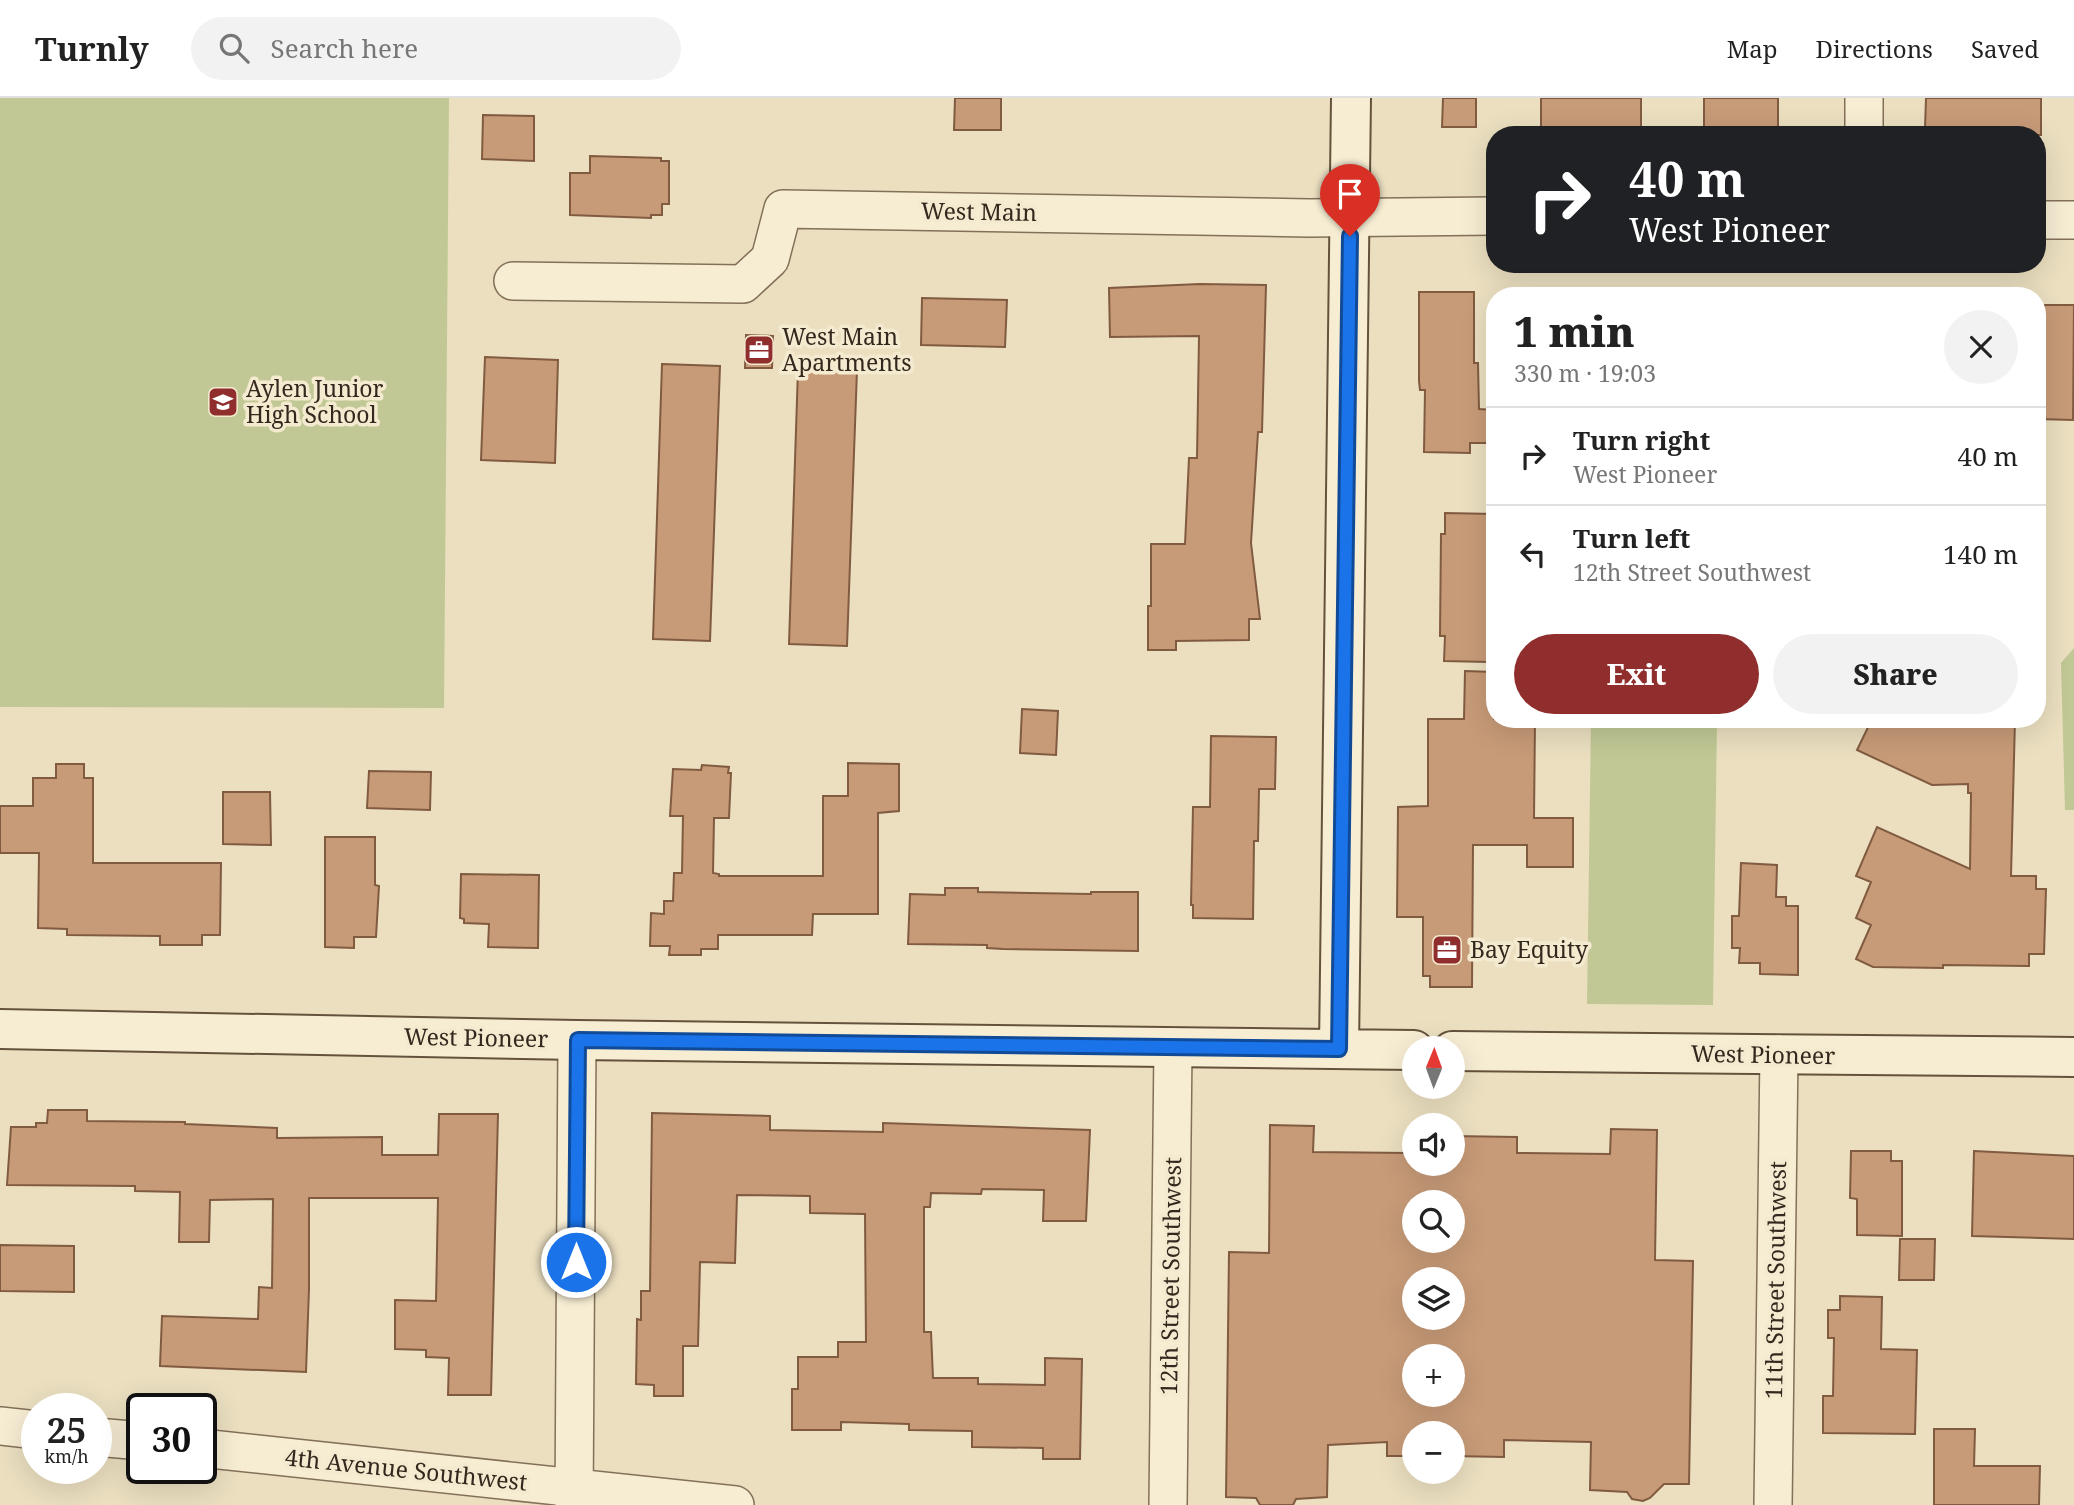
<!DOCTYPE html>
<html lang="en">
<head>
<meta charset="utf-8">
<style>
	:root { --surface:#fff; --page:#f2f2f2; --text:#222; --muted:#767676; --line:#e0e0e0; --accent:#8f2e2c }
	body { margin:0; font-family:"Noto Serif",serif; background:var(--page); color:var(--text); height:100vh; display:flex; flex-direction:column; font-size:26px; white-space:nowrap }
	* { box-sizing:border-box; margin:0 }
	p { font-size:23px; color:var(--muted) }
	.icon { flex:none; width:38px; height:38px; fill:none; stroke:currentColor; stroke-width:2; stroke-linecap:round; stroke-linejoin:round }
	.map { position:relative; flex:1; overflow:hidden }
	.side { position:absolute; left:1486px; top:189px; width:560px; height:441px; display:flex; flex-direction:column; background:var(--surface); border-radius:28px; box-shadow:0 7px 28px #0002 }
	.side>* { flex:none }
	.hud { position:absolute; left:1486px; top:28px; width:560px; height:147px; border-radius:28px; box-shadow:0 7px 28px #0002; background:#202124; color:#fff; overflow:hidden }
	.needle { width:46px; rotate:1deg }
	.buttons { position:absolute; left:1402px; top:938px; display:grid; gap:14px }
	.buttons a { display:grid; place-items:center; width:63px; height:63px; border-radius:50%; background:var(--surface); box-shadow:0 7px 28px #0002; font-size:35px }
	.speed { position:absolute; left:21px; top:1295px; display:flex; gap:14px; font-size:35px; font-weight:700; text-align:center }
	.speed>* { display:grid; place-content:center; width:91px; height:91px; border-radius:50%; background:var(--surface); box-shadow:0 7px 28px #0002; line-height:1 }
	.speed small { font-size:18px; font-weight:400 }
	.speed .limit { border:4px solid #111; border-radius:10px; background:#fff; color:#111 }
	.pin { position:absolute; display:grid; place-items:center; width:60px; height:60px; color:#fff; margin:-72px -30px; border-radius:50% 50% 50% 0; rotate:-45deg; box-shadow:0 0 7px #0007 }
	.pin .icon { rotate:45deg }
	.me { position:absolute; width:77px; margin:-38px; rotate:0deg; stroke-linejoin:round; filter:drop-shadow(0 0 5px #0008) }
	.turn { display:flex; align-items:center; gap:24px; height:147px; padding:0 28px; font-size:32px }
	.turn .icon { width:91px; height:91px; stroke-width:2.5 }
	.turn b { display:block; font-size:49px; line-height:60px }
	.round { display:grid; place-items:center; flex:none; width:74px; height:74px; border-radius:37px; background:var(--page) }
	.overview { display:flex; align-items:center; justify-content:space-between; height:119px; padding:0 28px }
	h1 { font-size:42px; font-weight:800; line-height:52px }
	.primary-button { display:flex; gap:14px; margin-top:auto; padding:14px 28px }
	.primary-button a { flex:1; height:80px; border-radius:42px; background:var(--accent); color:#fff; font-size:28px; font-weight:800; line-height:80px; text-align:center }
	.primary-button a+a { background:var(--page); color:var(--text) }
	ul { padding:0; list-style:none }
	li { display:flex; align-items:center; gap:21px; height:98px; padding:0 28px; border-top:2px solid var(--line) }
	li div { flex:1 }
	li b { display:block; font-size:26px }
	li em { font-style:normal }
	header { display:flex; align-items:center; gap:42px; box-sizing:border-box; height:98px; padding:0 35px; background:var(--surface); border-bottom:2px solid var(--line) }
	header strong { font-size:33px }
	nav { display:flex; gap:38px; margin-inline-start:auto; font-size:24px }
	.search { width:490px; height:63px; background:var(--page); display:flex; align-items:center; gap:18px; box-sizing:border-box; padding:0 24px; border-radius:38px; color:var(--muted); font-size:26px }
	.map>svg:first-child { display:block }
</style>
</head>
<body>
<header>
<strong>Turnly</strong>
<div class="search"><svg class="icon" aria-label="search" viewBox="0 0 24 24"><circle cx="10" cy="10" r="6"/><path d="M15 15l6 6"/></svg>Search here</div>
<nav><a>Map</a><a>Directions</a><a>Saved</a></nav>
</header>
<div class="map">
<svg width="2074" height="1407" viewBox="0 0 2074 1407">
	<rect width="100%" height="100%" fill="#ebdfc0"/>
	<path fill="#c1c895" d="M 0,0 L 449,0 L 444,610 L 0,609 Z
		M 2074,550 L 2074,712 L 2065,712 L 2061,565 Z
		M 1591,621 L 1825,621 L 1825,625 L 1717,624 L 1713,907 L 1587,906 Z"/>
	<path fill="#c79b78" stroke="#815b40" stroke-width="2" fill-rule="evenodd" d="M 955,0 L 1001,0 L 1001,32 L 954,32 Z
		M 1443,0 L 1476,0 L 1476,29 L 1442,29 Z
		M 1541,0 L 1641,0 L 1641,32 L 1618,32 L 1618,37 L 1541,37 Z
		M 1704,0 L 1778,0 L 1778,37 L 1731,37 L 1731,33 L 1704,33 Z
		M 1926,0 L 2041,0 L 2041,37 L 2000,37 L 2000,31 L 1925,30 Z
		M 483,17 L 534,18 L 534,63 L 482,61 Z
		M 590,58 L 661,60 L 661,63 L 669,63 L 669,106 L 662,106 L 662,117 L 651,117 L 651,120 L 570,117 L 570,75 L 590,75 Z
		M 1200,186 L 1266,187 L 1262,334 L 1258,334 L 1251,445 L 1260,521 L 1249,521 L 1249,542 L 1176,543 L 1176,552 L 1148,552 L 1148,508 L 1151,508 L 1151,446 L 1185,446 L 1189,360 L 1197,360 L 1199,238 L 1110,239 L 1109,190 Z
		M 1419,194 L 1474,194 L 1474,265 L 1478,265 L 1479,311 L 1494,312 L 1494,345 L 1470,345 L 1470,355 L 1424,354 L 1425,292 L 1420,292 L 1419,283 Z
		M 922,200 L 1007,202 L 1005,249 L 921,247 Z
		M 2037,207 L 2074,207 L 2073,322 L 2037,321 Z
		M 746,237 L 773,238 L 772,270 L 745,270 Z
		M 485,259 L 558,262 L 555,365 L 481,362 Z
		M 662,266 L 720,268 L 710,543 L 653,541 Z
		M 798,271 L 857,272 L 847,548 L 789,546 Z
		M 1445,415 L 1494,416 L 1494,447 L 1487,447 L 1488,564 L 1444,563 L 1445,538 L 1440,538 L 1441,436 L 1445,436 Z
		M 1465,573 L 1494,574 L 1494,621 L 1535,621 L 1534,720 L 1573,720 L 1573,769 L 1527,769 L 1527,747 L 1473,747 L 1472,889 L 1430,889 L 1430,878 L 1423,878 L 1423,819 L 1397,819 L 1398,709 L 1428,708 L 1428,621 L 1464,621 Z
		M 1022,611 L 1058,613 L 1056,657 L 1020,655 Z
		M 1872,621 L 2015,621 L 2011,778 L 2036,778 L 2036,791 L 2046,791 L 2044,856 L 2029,856 L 2029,868 L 1943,867 L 1943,870 L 1873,869 L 1856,861 L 1871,827 L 1856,820 L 1871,784 L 1856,778 L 1877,729 L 1970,771 L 1971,695 L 1968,695 L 1968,686 L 1932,687 L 1857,652 Z
		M 1211,638 L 1276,639 L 1275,691 L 1259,691 L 1258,743 L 1254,743 L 1253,821 L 1193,820 L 1193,807 L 1191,807 L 1193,709 L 1210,709 Z
		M 848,665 L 899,666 L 899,713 L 878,715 L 878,816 L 813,816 L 812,837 L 718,837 L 718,851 L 701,851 L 701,857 L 669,857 L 670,848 L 650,848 L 651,815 L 664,816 L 664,803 L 673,803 L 674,775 L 682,775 L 683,718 L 670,718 L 673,671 L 701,672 L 702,667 L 729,669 L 728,675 L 731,675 L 729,720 L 714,720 L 713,775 L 719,776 L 719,778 L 823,778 L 823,698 L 848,698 Z
		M 56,666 L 84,666 L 84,680 L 93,680 L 93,765 L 221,765 L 220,837 L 202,837 L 202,847 L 160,847 L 160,838 L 67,837 L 67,831 L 38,830 L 39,755 L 0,755 L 0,708 L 33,708 L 33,680 L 56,680 Z
		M 369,673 L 431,674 L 430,712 L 367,710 Z
		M 223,694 L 270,694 L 271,747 L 223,746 Z
		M 325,739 L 375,739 L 375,787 L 379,788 L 376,839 L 354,839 L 354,850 L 325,849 Z
		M 1741,765 L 1777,767 L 1776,799 L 1786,799 L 1786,808 L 1798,808 L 1798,877 L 1760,876 L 1760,865 L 1739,865 L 1740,850 L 1732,850 L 1732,818 L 1739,818 Z
		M 461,776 L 539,777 L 538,850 L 488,849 L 489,826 L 464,825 L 464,821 L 460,820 Z
		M 945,790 L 978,790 L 978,794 L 1091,796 L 1091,794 L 1138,794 L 1138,853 L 1003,851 L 987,850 L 987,847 L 908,846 L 910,796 L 945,797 Z
		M 48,1012 L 87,1012 L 87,1023 L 185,1024 L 185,1026 L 277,1030 L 277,1040 L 382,1039 L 382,1057 L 438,1057 L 439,1016 L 498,1016 L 491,1297 L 448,1297 L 449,1260 L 426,1259 L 426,1252 L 395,1251 L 395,1202 L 436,1203 L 438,1100 L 309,1100 L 309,1191 L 306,1274 L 160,1268 L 162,1218 L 258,1221 L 259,1189 L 272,1190 L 273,1101 L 210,1102 L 209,1144 L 179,1144 L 180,1094 L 135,1093 L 135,1088 L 7,1087 L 11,1029 L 36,1029 L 36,1025 L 47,1025 Z
		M 652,1015 L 770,1018 L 770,1032 L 883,1034 L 883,1025 L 1090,1032 L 1086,1123 L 1043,1123 L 1044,1092 L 982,1091 L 981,1096 L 931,1095 L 930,1109 L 924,1109 L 924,1234 L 931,1234 L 933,1280 L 978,1280 L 978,1286 L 1045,1287 L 1045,1260 L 1082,1261 L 1080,1361 L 1043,1361 L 1043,1350 L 972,1349 L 972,1333 L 909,1332 L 909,1326 L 841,1324 L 841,1332 L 792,1332 L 792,1291 L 798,1291 L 798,1259 L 838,1259 L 838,1244 L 866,1244 L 865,1116 L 810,1115 L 810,1098 L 737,1097 L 735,1165 L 700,1164 L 698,1248 L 683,1248 L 683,1298 L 654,1298 L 654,1287 L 636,1286 L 637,1221 L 641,1222 L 641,1193 L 650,1193 Z
		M 1270,1027 L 1314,1028 L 1313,1054 L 1410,1055 L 1410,1039 L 1414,1039 L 1414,1066 L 1452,1066 L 1452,1038 L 1517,1039 L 1517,1055 L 1610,1056 L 1611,1031 L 1657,1032 L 1655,1162 L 1693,1163 L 1689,1386 L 1664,1386 L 1650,1400 L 1643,1403 L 1632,1401 L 1627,1394 L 1590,1392 L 1591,1344 L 1504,1342 L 1504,1359 L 1452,1358 L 1452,1335 L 1414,1335 L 1414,1358 L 1387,1358 L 1387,1344 L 1328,1347 L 1327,1399 L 1296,1401 L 1293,1407 L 1260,1407 L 1256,1400 L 1226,1399 L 1229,1154 L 1269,1155 ZM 1414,1104 L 1452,1104 L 1452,1143 L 1414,1143 ZM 1414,1181 L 1452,1181 L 1452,1220 L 1414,1220 ZM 1414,1258 L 1452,1258 L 1452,1297 L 1414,1297 Z
		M 1851,1053 L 1891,1053 L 1891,1063 L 1902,1063 L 1902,1138 L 1857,1137 L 1857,1101 L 1850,1100 Z
		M 1974,1053 L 2074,1058 L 2074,1141 L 1972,1138 Z
		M 1900,1141 L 1935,1141 L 1934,1182 L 1899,1182 Z
		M 0,1147 L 74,1148 L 74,1194 L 0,1193 Z
		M 1840,1198 L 1882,1199 L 1881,1251 L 1917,1252 L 1915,1336 L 1823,1335 L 1823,1298 L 1833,1298 L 1834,1240 L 1828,1240 L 1828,1212 L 1840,1212 Z
		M 1934,1331 L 1975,1331 L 1974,1368 L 2040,1368 L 2039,1407 L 1934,1407 Z"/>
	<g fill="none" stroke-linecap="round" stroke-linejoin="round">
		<g stroke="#837059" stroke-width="40">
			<path id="street" d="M 1864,37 L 1864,0
				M 2037,122 L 2074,122
				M 513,183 L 743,186 L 770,161 L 783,111 L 1309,120 L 1494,118
				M 0,1328 L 37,1332
				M 96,1339 L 142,1343
				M 201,1350 L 735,1407
				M 574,1407 L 577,942
				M 1168,1407 L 1173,949
				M 1773,1407 L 1779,956"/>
		</g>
		<g stroke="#65523c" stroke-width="42">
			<path id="secondary" d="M 0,931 L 577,942 L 1414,952
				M 1339,951 L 1351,0
				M 1452,953 L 2074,959"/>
		</g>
		<use href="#street" stroke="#f7edd3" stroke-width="37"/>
		<use href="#secondary" stroke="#f7edd3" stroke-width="38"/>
	</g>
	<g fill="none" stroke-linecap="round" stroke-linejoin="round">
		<g stroke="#114b97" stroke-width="18">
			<path id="route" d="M 576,1164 L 578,942 L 1339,951 L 1350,138"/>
		</g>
		<use href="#route" stroke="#1a73e8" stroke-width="12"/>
	</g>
	<defs>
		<g id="office-square" transform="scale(1.575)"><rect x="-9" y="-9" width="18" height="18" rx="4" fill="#8f2e2c" stroke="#f3eacf"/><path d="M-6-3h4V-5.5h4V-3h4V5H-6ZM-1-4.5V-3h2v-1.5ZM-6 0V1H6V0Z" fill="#fff"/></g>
		<g id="school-square" transform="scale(1.575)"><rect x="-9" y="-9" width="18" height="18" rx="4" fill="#8f2e2c" stroke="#f3eacf"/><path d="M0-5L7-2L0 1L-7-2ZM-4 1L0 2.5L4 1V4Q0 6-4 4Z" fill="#fff"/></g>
	</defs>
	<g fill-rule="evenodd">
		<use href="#office-square" x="759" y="252"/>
		<use href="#school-square" x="223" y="304"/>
		<use href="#office-square" x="1447" y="852"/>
	</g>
	<g text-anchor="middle" stroke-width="7" stroke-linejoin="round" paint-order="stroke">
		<g font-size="23" fill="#33281d" stroke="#f3eacf">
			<text transform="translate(979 114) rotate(1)" y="8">West Main</text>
			<text transform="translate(476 940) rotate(1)" y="8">West Pioneer</text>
			<text transform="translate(1763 957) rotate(1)" y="8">West Pioneer</text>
			<text transform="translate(1171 1178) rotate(-89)" y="8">12th Street Southwest</text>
			<text transform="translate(1776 1182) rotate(-89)" y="8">11th Street Southwest</text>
			<text transform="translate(406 1372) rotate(6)" y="8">4th Avenue Southwest</text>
		</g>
		<g font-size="23" fill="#33281d" stroke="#f3eacf" text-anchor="start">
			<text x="782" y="247">West Main<tspan x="782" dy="26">Apartments</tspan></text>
			<text x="246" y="299">Aylen Junior<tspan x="246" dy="26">High School</tspan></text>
			<text x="1470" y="860">Bay Equity</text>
		</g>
	</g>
</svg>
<div class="buttons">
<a><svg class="needle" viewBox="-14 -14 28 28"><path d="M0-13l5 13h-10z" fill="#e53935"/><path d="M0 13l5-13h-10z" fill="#767676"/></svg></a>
<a><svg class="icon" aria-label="sound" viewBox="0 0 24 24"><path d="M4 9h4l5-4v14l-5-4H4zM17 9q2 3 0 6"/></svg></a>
<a><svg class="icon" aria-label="search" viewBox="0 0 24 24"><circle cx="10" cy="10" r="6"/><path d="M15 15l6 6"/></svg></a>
<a><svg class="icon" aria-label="layers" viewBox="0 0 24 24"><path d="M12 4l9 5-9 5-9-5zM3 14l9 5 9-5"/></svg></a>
<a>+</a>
<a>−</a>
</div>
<div class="speed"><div>25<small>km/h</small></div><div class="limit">30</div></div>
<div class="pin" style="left:1350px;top:138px;background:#d93025"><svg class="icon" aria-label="arrive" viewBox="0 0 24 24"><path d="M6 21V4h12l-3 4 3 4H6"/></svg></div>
<svg class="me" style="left:576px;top:1164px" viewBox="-20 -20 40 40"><circle r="17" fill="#1a73e8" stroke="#fff" stroke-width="3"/><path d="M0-11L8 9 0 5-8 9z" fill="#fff"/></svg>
<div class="hud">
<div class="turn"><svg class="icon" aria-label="right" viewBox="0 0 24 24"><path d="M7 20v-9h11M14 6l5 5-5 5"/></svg><div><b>40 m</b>West Pioneer</div></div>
</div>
<section class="side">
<div class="overview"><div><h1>1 min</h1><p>330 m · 19:03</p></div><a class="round"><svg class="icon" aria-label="close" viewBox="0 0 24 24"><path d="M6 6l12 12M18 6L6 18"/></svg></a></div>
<ul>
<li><svg class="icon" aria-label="right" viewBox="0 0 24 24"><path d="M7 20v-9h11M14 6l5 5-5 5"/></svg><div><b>Turn right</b><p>West Pioneer</p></div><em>40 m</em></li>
<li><svg class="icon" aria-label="left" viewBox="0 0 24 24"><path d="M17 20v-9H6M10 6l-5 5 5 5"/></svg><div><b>Turn left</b><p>12th Street Southwest</p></div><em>140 m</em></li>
</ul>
<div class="primary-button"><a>Exit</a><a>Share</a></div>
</section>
</div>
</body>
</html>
